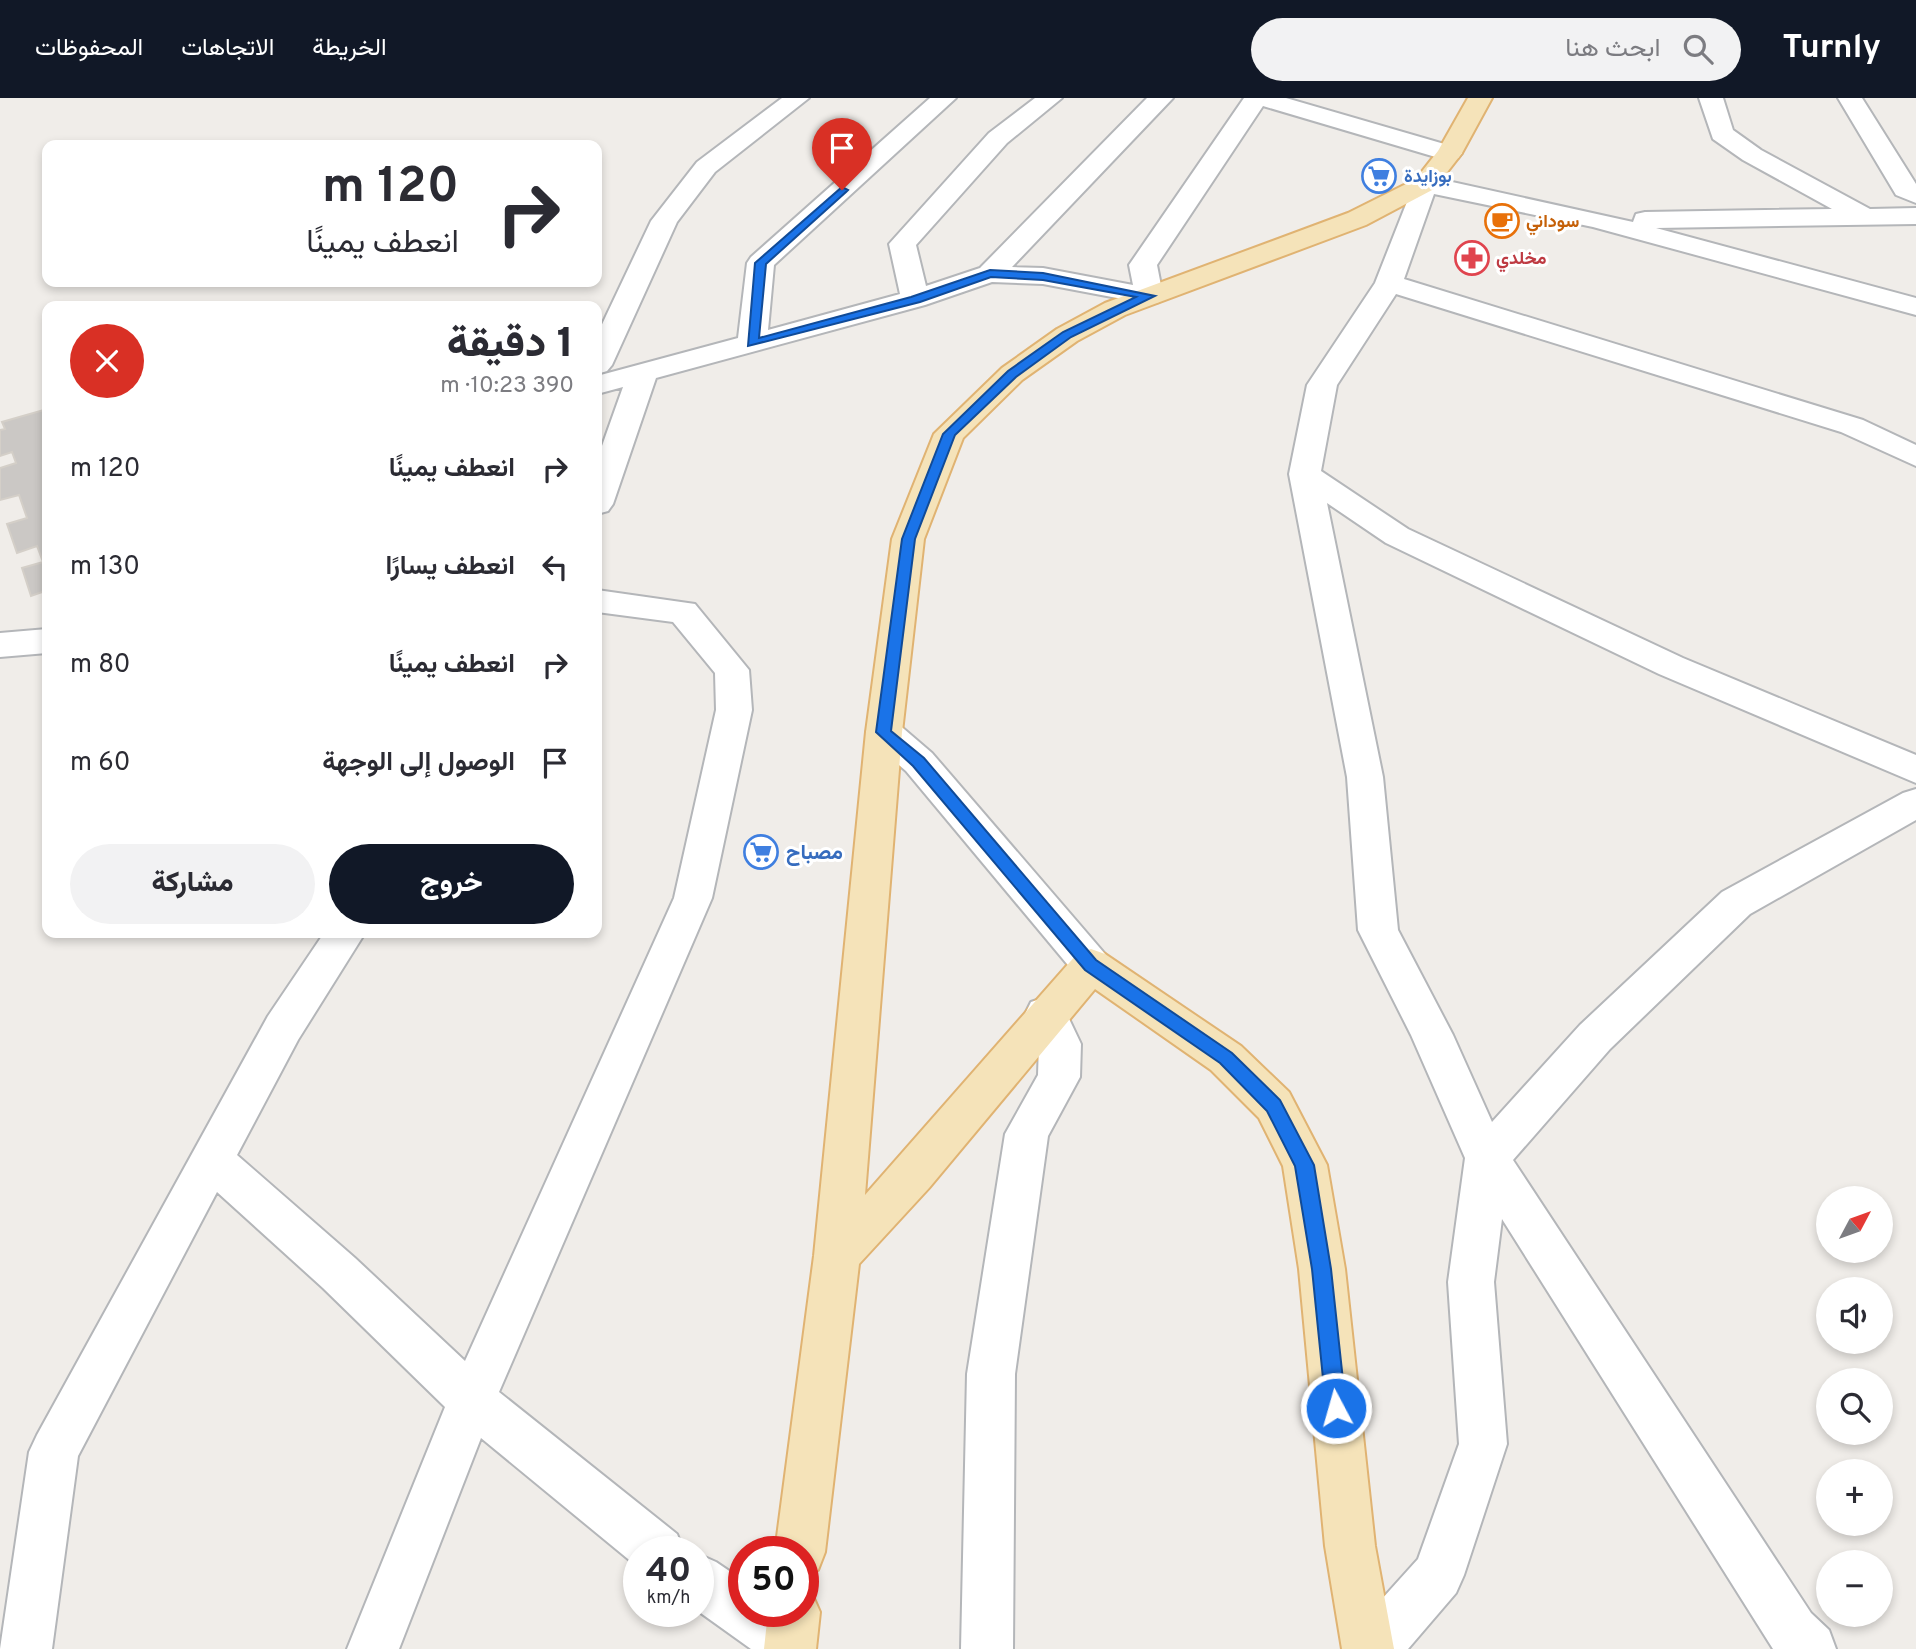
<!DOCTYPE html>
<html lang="ar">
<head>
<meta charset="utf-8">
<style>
	:root { --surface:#fff; --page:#f2f2f3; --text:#2b2b33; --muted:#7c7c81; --accent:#111827 }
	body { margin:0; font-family:Overpass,Vazirmatn,sans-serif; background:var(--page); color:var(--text); direction:rtl; height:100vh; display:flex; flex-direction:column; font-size:26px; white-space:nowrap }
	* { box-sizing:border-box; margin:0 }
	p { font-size:23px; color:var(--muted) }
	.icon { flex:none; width:38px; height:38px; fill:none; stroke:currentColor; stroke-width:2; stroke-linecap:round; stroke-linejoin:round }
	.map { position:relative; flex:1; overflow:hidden; direction:ltr }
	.sheet { position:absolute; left:42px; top:203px; width:560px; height:637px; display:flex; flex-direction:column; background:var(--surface); border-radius:14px; box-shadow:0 4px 10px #0003; direction:rtl }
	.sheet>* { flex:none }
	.banner { position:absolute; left:42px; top:42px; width:560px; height:147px; border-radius:14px; box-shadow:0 4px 10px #0003; direction:rtl; background:#fff; color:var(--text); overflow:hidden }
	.needle { width:46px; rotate:49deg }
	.controls { position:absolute; left:1816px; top:1088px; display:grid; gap:14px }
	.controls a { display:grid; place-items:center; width:77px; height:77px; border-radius:50%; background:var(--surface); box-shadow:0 4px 10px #0003; font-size:35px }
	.speed { position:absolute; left:623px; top:1438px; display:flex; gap:14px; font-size:35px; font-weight:700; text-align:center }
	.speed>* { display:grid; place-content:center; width:91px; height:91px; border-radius:50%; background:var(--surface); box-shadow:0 4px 10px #0003; line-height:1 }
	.speed small { font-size:18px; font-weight:400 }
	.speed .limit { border:10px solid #d22; background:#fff; color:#111 }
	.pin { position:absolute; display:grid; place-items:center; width:60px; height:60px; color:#fff; margin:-72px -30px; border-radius:50% 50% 50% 0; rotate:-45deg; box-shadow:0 0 7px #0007 }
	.pin .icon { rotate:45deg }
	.me { position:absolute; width:77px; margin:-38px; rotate:354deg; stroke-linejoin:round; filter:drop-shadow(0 0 5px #0008) }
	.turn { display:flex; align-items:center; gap:24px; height:147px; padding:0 28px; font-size:32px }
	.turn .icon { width:91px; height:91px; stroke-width:2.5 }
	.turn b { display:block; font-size:49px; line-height:60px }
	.round { display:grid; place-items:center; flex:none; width:74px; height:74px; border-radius:37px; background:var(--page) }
	.summary { display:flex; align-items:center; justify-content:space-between; height:119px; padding:0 28px }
	h1 { font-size:42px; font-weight:800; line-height:52px }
	.button { display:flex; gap:14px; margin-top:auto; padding:14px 28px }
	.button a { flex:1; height:80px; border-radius:42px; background:var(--accent); color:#fff; font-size:28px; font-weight:800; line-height:80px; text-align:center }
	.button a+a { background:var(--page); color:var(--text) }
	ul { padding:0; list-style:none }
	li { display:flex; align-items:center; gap:21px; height:98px; padding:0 28px }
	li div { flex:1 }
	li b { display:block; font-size:26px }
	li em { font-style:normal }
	header { display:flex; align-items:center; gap:42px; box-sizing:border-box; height:98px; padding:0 35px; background:var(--accent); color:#fff }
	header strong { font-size:33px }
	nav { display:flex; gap:38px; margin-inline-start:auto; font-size:24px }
	.search { width:490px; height:63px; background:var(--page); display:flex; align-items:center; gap:18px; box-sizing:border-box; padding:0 24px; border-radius:38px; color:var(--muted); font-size:26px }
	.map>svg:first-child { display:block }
</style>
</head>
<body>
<header>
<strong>Turnly</strong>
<div class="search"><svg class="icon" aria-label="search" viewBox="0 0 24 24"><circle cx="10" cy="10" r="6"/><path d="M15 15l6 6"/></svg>ابحث هنا</div>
<nav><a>الخريطة</a><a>الاتجاهات</a><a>المحفوظات</a></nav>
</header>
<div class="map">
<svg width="1916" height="1551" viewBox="0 0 1916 1551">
	<rect width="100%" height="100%" fill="#f0ede9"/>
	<path fill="#cbc8c5" stroke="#d4cfc8" stroke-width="2" d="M 47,311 L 47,499 L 45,493 L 31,498 L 22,470 L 43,464 L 37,448 L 17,455 L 7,426 L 27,420 L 19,397 L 0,402 L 0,370 L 16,365 L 12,354 L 0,358 L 0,332 L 5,331 L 2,324 Z"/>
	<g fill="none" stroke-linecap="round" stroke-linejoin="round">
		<g stroke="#b4b6b9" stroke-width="4">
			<path id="minor" d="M 782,0 L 809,0 L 715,74 L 677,124 L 612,267 L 607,273 L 597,276 L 597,237 L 651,123 L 697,64 Z
				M 930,0 L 956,0 L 774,167 L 768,232 L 900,196 L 889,146 L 989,35 L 1035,0 L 1062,0 L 1007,45 L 916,147 L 926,188 L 980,170 L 1147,0 L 1173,0 L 1012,169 L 1043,170 L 1133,187 L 1129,167 L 1244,0 L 1286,0 L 1458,50 L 1462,55 L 1458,60 L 1449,63 L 1263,8 L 1157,167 L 1163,198 L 1159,204 L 1149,206 L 1043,186 L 992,184 L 925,207 L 656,280 L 613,406 L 608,413 L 597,416 L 597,362 L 623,289 L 597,296 L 597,278 L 738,240 L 747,165 L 751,159 Z
				M 1699,0 L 1723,0 L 1733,32 L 1761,52 L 1870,111 L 1916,110 L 1916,126 L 1656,130 L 1916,200 L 1916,217 L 1593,129 L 1434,96 L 1404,181 L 1863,322 L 1916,347 L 1916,368 L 1841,334 L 1396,196 L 1337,287 L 1321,373 L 1408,431 L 1683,560 L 1916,657 L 1916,685 L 1659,576 L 1386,445 L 1327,405 L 1383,679 L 1398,832 L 1453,937 L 1492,1024 L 1580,927 L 1722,794 L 1903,695 L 1916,691 L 1916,722 L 1750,816 L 1610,951 L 1513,1062 L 1811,1515 L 1829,1532 L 1836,1551 L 1773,1551 L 1502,1121 L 1494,1184 L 1507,1346 L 1464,1477 L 1456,1495 L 1408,1551 L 1347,1551 L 1354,1532 L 1418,1461 L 1459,1346 L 1448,1184 L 1465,1060 L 1411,937 L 1358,832 L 1347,679 L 1289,376 L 1307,287 L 1375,185 L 1416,81 L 1425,78 L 1633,124 L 1636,116 L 1645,114 L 1832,111 L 1743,62 L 1713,41 Z
				M 1838,0 L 1862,0 L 1916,86 L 1916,105 L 1896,97 Z
				M 597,492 L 695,506 L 749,572 L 752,612 L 712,800 L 499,1294 L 677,1436 L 684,1454 L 639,1454 L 639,1470 L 481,1340 L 399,1551 L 347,1551 L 445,1309 L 323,1190 L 217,1094 L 78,1358 L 52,1551 L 0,1551 L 29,1354 L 37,1337 L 268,918 L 324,835 L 365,835 L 298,942 L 237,1057 L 355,1160 L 465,1263 L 674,800 L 716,612 L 715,575 L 673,524 L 597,514 Z
				M 47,531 L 47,555 L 0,559 L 0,535 Z
				M 884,621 L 897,625 L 932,655 L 1105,856 L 1111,867 L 1105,878 L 1091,883 L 1077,878 L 906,673 L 871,643 L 866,634 L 871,625 Z
				M 1046,899 L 1061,904 L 1081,946 L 1080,979 L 1048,1038 L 1015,1276 L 1013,1551 L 961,1551 L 967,1276 L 1005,1036 L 1038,977 L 1039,946 L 1025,916 L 1031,904 Z
				M 698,1456 L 716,1464 L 744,1483 L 744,1514 C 771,1514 818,1511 816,1551 L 751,1551 L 698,1513 Z"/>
		</g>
		<g stroke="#e0b372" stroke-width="4">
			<path id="major" d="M 1468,0 L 1492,0 L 1462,55 L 1434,91 L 1366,127 L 1125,217 L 1077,243 L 1022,282 L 963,340 L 924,441 L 902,634 L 865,1097 L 1077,856 L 1091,851 L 1105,856 L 1241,948 L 1289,994 L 1327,1067 L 1345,1171 L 1375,1448 L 1394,1551 L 1342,1551 L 1325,1448 L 1299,1171 L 1283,1068 L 1259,1020 L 1211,972 L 1095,891 L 929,1090 L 859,1166 L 825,1454 L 818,1472 L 803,1478 L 803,1454 L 775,1454 L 814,1158 L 866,634 L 892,441 L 934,336 L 1002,270 L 1057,231 L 1105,205 L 1348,115 L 1416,81 L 1438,53 Z
				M 803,1492 L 812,1496 L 820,1514 L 816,1551 L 764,1551 L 768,1514 L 803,1514 Z"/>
		</g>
		<use href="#minor" fill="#fff" fill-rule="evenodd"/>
		<use href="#major" fill="#f5e3b9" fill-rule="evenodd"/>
	</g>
	<path fill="#1a73e8" stroke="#114b97" stroke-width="2" d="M 842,89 L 848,92 L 846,94 L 766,166 L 759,240 L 911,199 L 990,172 L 1043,175 L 1155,198 L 1071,239 L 1016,279 L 955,337 L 915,441 L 891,633 L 924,660 L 1096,862 L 1232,955 L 1280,1002 L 1314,1067 L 1331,1171 L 1346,1310 L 1343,1316 L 1336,1319 L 1329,1316 L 1326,1310 L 1312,1171 L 1295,1068 L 1267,1013 L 1220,965 L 1085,872 L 913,668 L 876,634 L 902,441 L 943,336 L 1008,273 L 1063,234 L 1136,199 L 1043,182 L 991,179 L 920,204 L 748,248 L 755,165 Z"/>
	<defs>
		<g id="supermarket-ring" transform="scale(1.75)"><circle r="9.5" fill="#fff" stroke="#3f7fe0" stroke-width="1.5"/><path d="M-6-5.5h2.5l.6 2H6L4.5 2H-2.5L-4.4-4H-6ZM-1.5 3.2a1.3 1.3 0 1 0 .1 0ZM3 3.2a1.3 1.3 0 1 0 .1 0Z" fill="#3f7fe0"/></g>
		<g id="cafe-ring" transform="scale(1.75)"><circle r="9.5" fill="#fff" stroke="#e8710a" stroke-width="1.5"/><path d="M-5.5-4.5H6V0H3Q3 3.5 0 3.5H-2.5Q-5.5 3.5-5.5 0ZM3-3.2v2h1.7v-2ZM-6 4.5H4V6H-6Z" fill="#e8710a"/></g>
		<g id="pharmacy-ring" transform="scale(1.75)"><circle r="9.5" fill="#fff" stroke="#e0444e" stroke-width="1.5"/><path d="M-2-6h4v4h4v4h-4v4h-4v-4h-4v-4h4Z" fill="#e0444e"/></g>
	</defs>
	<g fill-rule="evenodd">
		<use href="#supermarket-ring" x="1379" y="78"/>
		<use href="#cafe-ring" x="1502" y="123"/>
		<use href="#pharmacy-ring" x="1472" y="160"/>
		<use href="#supermarket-ring" x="761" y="754"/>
	</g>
	<g text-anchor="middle" stroke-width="6" stroke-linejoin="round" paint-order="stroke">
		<g font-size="18" font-weight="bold" fill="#366cbe" stroke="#fff" text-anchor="start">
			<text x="1404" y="84">بوزايدة</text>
		</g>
		<g font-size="18" font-weight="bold" fill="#c56008" stroke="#fff" text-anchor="start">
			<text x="1526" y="129">سوداني</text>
		</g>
		<g font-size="18" font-weight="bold" fill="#be3a42" stroke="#fff" text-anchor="start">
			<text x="1496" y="166">مخلدي</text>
		</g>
		<g font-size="21" font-weight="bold" fill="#366cbe" stroke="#fff" text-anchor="start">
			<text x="786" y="761">مصباح</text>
		</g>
	</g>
</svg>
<div class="controls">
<a><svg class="needle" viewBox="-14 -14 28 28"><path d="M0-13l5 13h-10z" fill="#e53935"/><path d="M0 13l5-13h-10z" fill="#7c7c81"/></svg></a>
<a><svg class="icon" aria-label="sound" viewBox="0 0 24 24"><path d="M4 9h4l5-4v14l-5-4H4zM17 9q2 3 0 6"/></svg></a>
<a><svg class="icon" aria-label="search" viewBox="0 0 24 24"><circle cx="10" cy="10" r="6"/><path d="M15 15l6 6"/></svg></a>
<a>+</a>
<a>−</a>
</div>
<div class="speed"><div>40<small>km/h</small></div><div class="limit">50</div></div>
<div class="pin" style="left:842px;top:92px;background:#d93025"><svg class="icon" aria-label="arrive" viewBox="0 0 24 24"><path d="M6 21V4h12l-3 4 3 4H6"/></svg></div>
<svg class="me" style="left:1336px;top:1310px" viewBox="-20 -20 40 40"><circle r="17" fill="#1a73e8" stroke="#fff" stroke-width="3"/><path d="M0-11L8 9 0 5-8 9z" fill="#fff"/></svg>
<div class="banner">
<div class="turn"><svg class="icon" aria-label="right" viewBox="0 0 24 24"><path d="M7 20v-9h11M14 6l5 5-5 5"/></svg><div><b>120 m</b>انعطف يمينًا</div></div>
</div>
<section class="sheet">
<div class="summary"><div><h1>1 دقيقة</h1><p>390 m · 10:23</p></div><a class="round" style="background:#d93025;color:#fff"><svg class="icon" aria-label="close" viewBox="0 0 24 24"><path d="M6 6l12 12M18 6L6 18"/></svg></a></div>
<ul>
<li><svg class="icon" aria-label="right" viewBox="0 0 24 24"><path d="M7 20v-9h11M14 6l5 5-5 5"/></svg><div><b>انعطف يمينًا</b></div><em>120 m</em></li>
<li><svg class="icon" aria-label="left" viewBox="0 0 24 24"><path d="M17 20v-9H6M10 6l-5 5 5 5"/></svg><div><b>انعطف يسارًا</b></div><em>130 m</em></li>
<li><svg class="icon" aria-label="right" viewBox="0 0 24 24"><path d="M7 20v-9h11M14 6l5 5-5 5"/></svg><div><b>انعطف يمينًا</b></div><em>80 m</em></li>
<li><svg class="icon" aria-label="arrive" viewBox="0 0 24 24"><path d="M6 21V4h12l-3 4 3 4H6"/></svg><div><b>الوصول إلى الوجهة</b></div><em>60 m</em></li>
</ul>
<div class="button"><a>خروج</a><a>مشاركة</a></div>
</section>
</div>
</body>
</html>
